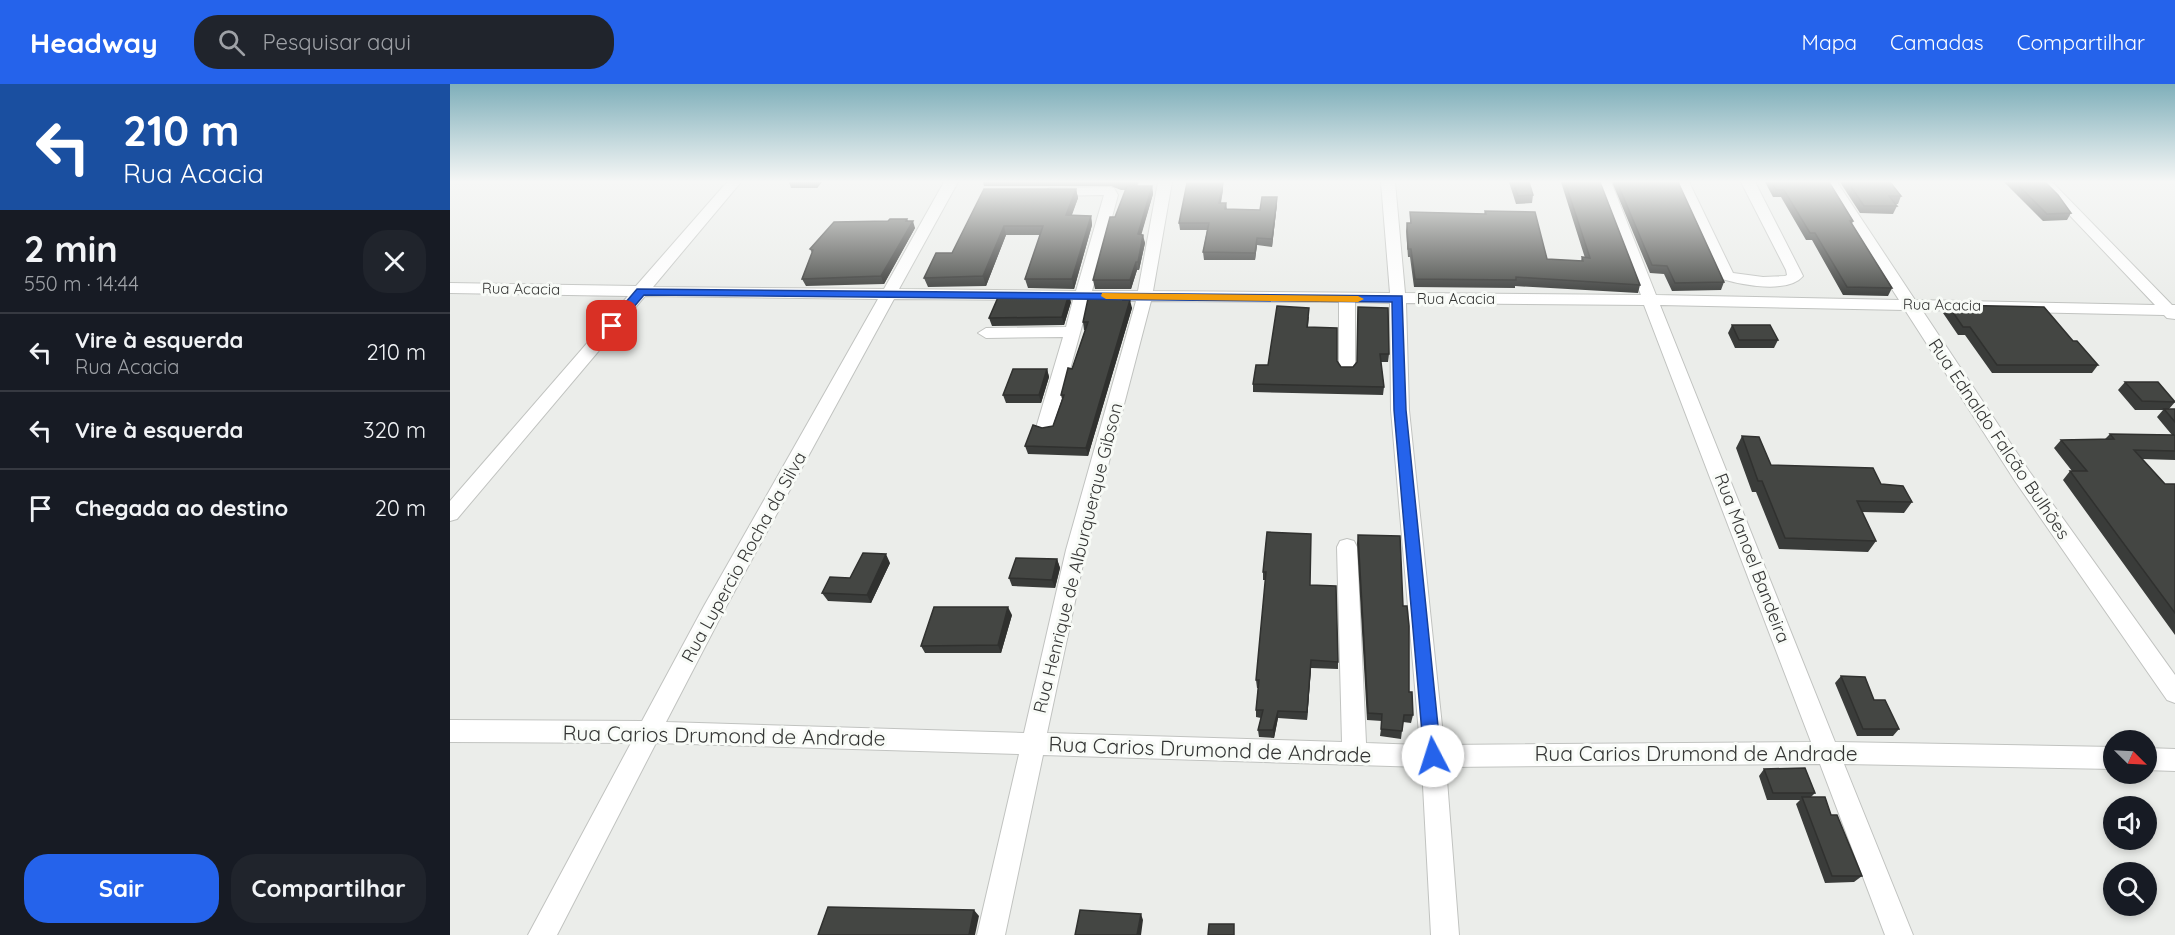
<!DOCTYPE html>
<html lang="pt">
<head>
<meta charset="utf-8">
<style>
	:root { --surface:#171b24; --page:#20242c; --text:#f1f3f6; --muted:#9ea1a6; --line:#363941; --accent:#2563eb }
	body { margin:0; font-family:Quicksand,sans-serif; background:var(--page); color:var(--text); height:100vh; display:flex; flex-direction:column; font-size:22px; white-space:nowrap }
	* { box-sizing:border-box; margin:0 }
	p { font-size:20px; color:var(--muted) }
	.icon { flex:none; width:33px; height:33px; fill:none; stroke:currentColor; stroke-width:2; stroke-linecap:round; stroke-linejoin:round }
	.map { position:relative; flex:1; overflow:hidden }
	.drawer { display:flex; flex-direction:column; background:var(--surface); width:450px }
	.drawer>* { flex:none }
	.guide { background:#1a4fa0; color:#fff; overflow:hidden }
	.needle { width:39px; rotate:114deg }
	.controls { position:absolute; left:1653px; top:646px; display:grid; gap:12px }
	.controls a { display:grid; place-items:center; width:54px; height:54px; border-radius:50%; background:var(--surface); box-shadow:0 3px 9px #0003; font-size:30px }
	.pin { position:absolute; display:grid; place-items:center; width:51px; height:51px; color:#fff; margin:-26px; border-radius:12px; box-shadow:0 3px 9px #0006 }
	.me { position:absolute; width:66px; margin:-33px; rotate:355deg; stroke-linejoin:round; filter:drop-shadow(0 0 4px #0008) }
	.turn { display:flex; align-items:center; gap:21px; height:126px; padding:0 24px; font-size:27px }
	.turn .icon { width:78px; height:78px; stroke-width:2.5 }
	.turn b { display:block; font-size:42px; line-height:51px }
	.round { display:grid; place-items:center; flex:none; width:63px; height:63px; border-radius:24px; background:var(--page) }
	.head { display:flex; align-items:center; justify-content:space-between; height:102px; padding:0 24px }
	h1 { font-size:36px; font-weight:800; line-height:45px }
	.cta { display:flex; gap:12px; margin-top:auto; padding:12px 24px }
	.cta a { flex:1; height:69px; border-radius:24px; background:var(--accent); color:#fff; font-size:24px; font-weight:800; line-height:69px; text-align:center }
	.cta a+a { background:var(--page); color:var(--text) }
	ul { padding:0; list-style:none }
	li { display:flex; align-items:center; gap:18px; height:78px; padding:0 24px; border-top:2px solid var(--line) }
	li div { flex:1 }
	li b { display:block; font-size:22px }
	li em { font-style:normal }
	header { display:flex; align-items:center; gap:36px; box-sizing:border-box; height:84px; padding:0 30px; background:var(--accent); color:#fff }
	header strong { font-size:28px }
	nav { display:flex; gap:33px; margin-inline-start:auto; font-size:21px }
	.search { width:420px; height:54px; background:var(--page); display:flex; align-items:center; gap:15px; box-sizing:border-box; padding:0 21px; border-radius:24px; color:var(--muted); font-size:22px }
	main { display:flex; flex:1; min-height:0 }
	.map>svg:first-child { display:block }
</style>
</head>
<body>
<header>
<strong>Headway</strong>
<div class="search"><svg class="icon" aria-label="search" viewBox="0 0 24 24"><circle cx="10" cy="10" r="6"/><path d="M15 15l6 6"/></svg>Pesquisar aqui</div>
<nav><a>Mapa</a><a>Camadas</a><a>Compartilhar</a></nav>
</header>
<main>
<section class="drawer">
<div class="guide">
<div class="turn"><svg class="icon" aria-label="left" viewBox="0 0 24 24"><path d="M17 20v-9H6M10 6l-5 5 5 5"/></svg><div><b>210 m</b>Rua Acacia</div></div>
</div>
<div class="head"><div><h1>2 min</h1><p>550 m · 14:44</p></div><a class="round"><svg class="icon" aria-label="close" viewBox="0 0 24 24"><path d="M6 6l12 12M18 6L6 18"/></svg></a></div>
<ul>
<li><svg class="icon" aria-label="left" viewBox="0 0 24 24"><path d="M17 20v-9H6M10 6l-5 5 5 5"/></svg><div><b>Vire à esquerda</b><p>Rua Acacia</p></div><em>210 m</em></li>
<li><svg class="icon" aria-label="left" viewBox="0 0 24 24"><path d="M17 20v-9H6M10 6l-5 5 5 5"/></svg><div><b>Vire à esquerda</b></div><em>320 m</em></li>
<li><svg class="icon" aria-label="arrive" viewBox="0 0 24 24"><path d="M6 21V4h12l-3 4 3 4H6"/></svg><div><b>Chegada ao destino</b></div><em>20 m</em></li>
</ul>
<div class="cta"><a>Sair</a><a>Compartilhar</a></div>
</section>
<div class="map">
<svg width="1725" height="851" viewBox="0 0 1725 851">
	<rect width="100%" height="100%" fill="#ebedea"/>
	<g fill="none" stroke-linecap="round" stroke-linejoin="round">
		<g stroke="#c1c3c0" stroke-width="2">
			<path id="minor" d="M 277,98 L 291,98 L 203,203 L 434,205 L 494,98 L 508,98 L 449,205 L 626,207 L 654,111 L 600,112 L 593,108 L 600,104 L 659,103 L 664,104 L 668,111 L 642,207 L 688,207 L 708,98 L 722,98 L 703,207 L 940,209 L 931,98 L 945,98 L 955,209 L 1191,211 L 1147,98 L 1161,98 L 1206,211 L 1449,216 L 1373,98 L 1387,98 L 1465,216 L 1705,221 L 1588,98 L 1602,98 L 1722,221 L 1725,221 L 1725,235 L 1717,234 L 1714,231 L 1472,226 L 1579,387 L 1725,591 L 1725,619 L 1717,616 L 1565,397 L 1455,226 L 1210,221 L 1385,658 L 1664,663 L 1664,685 L 1394,680 L 1463,851 L 1435,851 L 1370,680 L 996,683 L 1009,851 L 981,851 L 972,683 L 593,671 L 555,851 L 527,851 L 569,670 L 206,659 L 107,851 L 78,851 L 181,659 L 0,658 L 0,636 L 192,637 L 254,522 L 428,215 L 195,212 L 7,435 L 0,437 L 0,417 L 178,212 L 0,209 L 0,199 L 186,202 ZM 444,215 L 623,216 L 616,243 L 536,244 L 528,249 L 536,254 L 613,253 L 586,344 L 589,348 L 595,350 L 601,348 L 604,344 L 639,216 L 686,217 L 616,466 L 574,649 L 216,638 L 270,534 ZM 701,217 L 889,218 L 889,285 L 891,289 L 903,289 L 905,285 L 905,218 L 940,219 L 941,326 L 970,661 L 916,659 L 907,463 L 904,457 L 897,455 L 890,457 L 887,463 L 892,658 L 597,649 L 636,466 ZM 956,219 L 1194,221 L 1361,658 L 994,661 L 959,326 Z
				M 1225,98 L 1239,98 L 1283,189 L 1313,193 L 1335,192 L 1337,191 L 1336,186 L 1291,98 L 1305,98 L 1350,186 L 1353,192 C 1338,210 1292,201 1272,195 Z
				M 1696,664 L 1725,665 L 1725,687 L 1696,686 Z"/>
		</g>
		<use href="#minor" fill="#fff" fill-rule="evenodd"/>
	</g>
	<path fill="#3a3c3a" d="M 339,98 L 372,98 L 367,104 L 341,104 Z
		M 533,98 L 689,98 L 687,102 L 702,102 L 703,110 L 691,150 L 695,159 L 689,186 L 687,186 L 681,205 L 645,205 L 643,196 L 665,133 L 676,106 L 671,106 L 661,102 L 534,102 Z
		M 1059,98 L 1079,98 L 1083,111 L 1082,119 L 1066,120 Z
		M 1111,98 L 1150,98 L 1190,201 L 1188,209 L 1065,202 L 1065,204 L 964,203 L 960,173 L 958,173 L 956,147 L 957,139 L 960,139 L 960,128 L 1034,130 L 1035,127 L 1097,175 L 1131,177 L 1132,173 L 1135,174 Z
		M 1162,98 L 1228,98 L 1274,198 L 1271,206 L 1222,207 L 1214,190 L 1200,189 Z
		M 1315,98 L 1379,98 L 1403,137 L 1402,140 L 1442,204 L 1438,212 L 1393,211 L 1362,156 L 1356,156 L 1331,113 L 1323,113 Z
		M 1390,98 L 1440,98 L 1451,112 L 1448,120 L 1445,120 L 1447,122 L 1443,130 L 1410,129 Z
		M 1554,98 L 1595,98 L 1621,129 L 1617,136 L 1593,137 Z
		M 773,99 L 773,106 L 771,119 L 776,119 L 777,125 L 810,126 L 827,120 L 822,163 L 807,161 L 805,176 L 754,176 L 753,168 L 757,146 L 730,146 L 729,139 Z
		M 626,105 L 628,114 L 622,131 L 641,132 L 642,141 L 624,205 L 578,204 L 575,195 L 590,151 L 556,151 L 536,202 L 478,203 L 474,194 L 502,169 Z
		M 457,135 L 458,137 L 465,144 L 434,200 L 356,202 L 352,195 L 362,169 L 360,165 L 438,137 Z
		M 676,216 L 682,224 L 638,372 L 578,370 L 575,362 L 592,344 L 603,342 L 612,315 L 611,311 L 622,285 L 635,246 L 634,246 L 633,238 Z
		M 621,218 L 614,241 L 542,242 L 539,234 Z
		M 1498,221 L 1623,257 L 1648,281 L 1642,289 L 1542,289 L 1515,251 L 1508,251 L 1493,229 Z
		M 908,223 L 939,270 L 938,278 L 931,278 L 934,303 L 933,311 L 803,308 L 803,300 L 859,232 L 858,243 L 891,283 L 903,283 L 907,278 Z
		M 1282,241 L 1328,256 L 1324,264 L 1285,264 L 1278,249 Z
		M 597,285 L 599,293 L 591,319 L 556,319 L 553,311 Z
		M 1675,298 L 1725,317 L 1725,318 L 1719,325 L 1725,325 L 1725,376 L 1692,375 L 1715,400 L 1725,400 L 1725,551 L 1613,396 L 1620,387 L 1622,387 L 1604,364 L 1611,356 L 1655,355 L 1660,350 L 1722,351 L 1707,333 L 1713,326 L 1685,326 L 1668,306 Z
		M 1292,352 L 1321,381 L 1431,400 L 1462,418 L 1454,429 L 1412,428 L 1426,457 L 1418,468 L 1329,465 L 1306,408 L 1302,408 L 1286,364 Z
		M 817,448 L 860,501 L 888,578 L 888,585 L 861,584 L 857,636 L 828,634 L 824,654 L 809,653 L 808,646 L 811,634 L 806,633 L 806,626 L 808,604 L 807,604 L 806,596 L 816,496 L 813,496 L 813,488 Z
		M 908,451 L 953,522 L 959,608 L 963,631 L 961,639 L 953,638 L 951,655 L 930,652 L 932,637 L 917,636 L 907,459 Z
		M 607,475 L 610,484 L 605,504 L 562,502 L 559,494 Z
		M 440,479 L 421,519 L 378,517 L 372,509 L 400,494 Z
		M 562,531 L 551,569 L 475,569 L 471,562 Z
		M 1391,592 L 1424,616 L 1449,645 L 1443,652 L 1407,652 L 1385,599 Z
		M 1314,685 L 1365,709 L 1361,713 L 1381,731 L 1412,792 L 1404,798 L 1375,799 L 1346,720 L 1350,716 L 1317,716 L 1309,692 Z"/>
	<path fill="#30312f" d="M 364,98 L 372,98 L 367,104 Z
		M 773,99 L 773,106 L 769,126 L 769,119 Z
		M 702,102 L 703,110 L 689,159 L 688,150 Z
		M 626,105 L 628,114 L 618,140 L 616,131 Z
		M 827,113 L 827,120 L 822,163 L 822,155 Z
		M 641,132 L 642,141 L 624,205 L 622,195 Z
		M 463,137 L 465,144 L 434,200 L 431,192 Z
		M 554,142 L 556,151 L 536,202 L 533,192 Z
		M 693,151 L 695,159 L 689,186 L 688,178 Z
		M 807,154 L 807,161 L 805,176 L 805,169 Z
		M 686,178 L 687,186 L 681,205 L 680,196 Z
		M 619,210 L 621,218 L 614,241 L 612,233 Z
		M 680,216 L 682,224 L 638,372 L 636,364 Z
		M 597,285 L 599,293 L 591,319 L 589,311 Z
		M 436,470 L 440,479 L 421,519 L 417,511 Z
		M 607,475 L 610,484 L 605,504 L 602,496 Z
		M 558,523 L 562,531 L 551,569 L 548,561 Z
		M 861,576 L 861,584 L 857,636 L 857,628 Z
		M 828,627 L 828,634 L 824,654 L 823,646 Z
		M 524,826 L 529,832 L 525,851 L 519,851 Z
		M 691,830 L 693,836 L 691,851 L 687,851 Z"/>
	<path fill="#444643" stroke="#30312f" stroke-width="1.5" d="M 1063,98 L 1079,98 L 1083,111 L 1068,112 Z
		M 1115,98 L 1150,98 L 1190,201 L 1066,193 L 1066,196 L 965,195 L 961,165 L 958,165 L 957,139 L 961,139 L 960,128 L 1036,130 L 1035,127 L 1085,128 L 1097,175 L 1133,177 L 1132,173 L 1140,174 Z
		M 1167,98 L 1228,98 L 1274,198 L 1225,199 L 1217,182 L 1202,181 Z
		M 1322,98 L 1379,98 L 1403,137 L 1400,137 L 1442,204 L 1397,203 L 1365,149 L 1360,149 L 1334,106 L 1326,106 Z
		M 1398,98 L 1440,98 L 1451,112 L 1439,112 L 1447,122 L 1414,122 Z
		M 1565,98 L 1595,98 L 1608,111 L 1621,129 L 1597,130 Z
		M 737,99 L 773,99 L 769,119 L 776,119 L 775,125 L 810,126 L 812,113 L 827,113 L 822,155 L 807,154 L 805,169 L 753,168 L 759,139 L 729,139 Z
		M 677,102 L 702,102 L 688,150 L 693,151 L 688,178 L 686,178 L 680,196 L 643,196 L 660,133 L 665,133 Z
		M 534,105 L 626,105 L 616,131 L 641,132 L 622,195 L 575,195 L 593,142 L 554,142 L 533,192 L 474,194 L 486,169 L 502,169 Z
		M 440,135 L 457,135 L 456,137 L 463,137 L 431,192 L 352,195 L 363,166 L 360,165 L 384,138 L 438,137 Z
		M 619,210 L 612,233 L 539,234 L 549,211 Z
		M 639,210 L 675,211 L 673,216 L 680,216 L 636,364 L 575,362 L 583,341 L 592,344 L 603,342 L 614,311 L 611,311 L 618,284 L 622,285 L 638,238 L 633,238 Z
		M 1498,221 L 1594,223 L 1623,257 L 1627,257 L 1648,281 L 1547,281 L 1520,243 L 1513,243 Z
		M 827,222 L 859,224 L 857,243 L 887,244 L 887,277 L 891,283 L 903,283 L 907,278 L 908,223 L 938,224 L 939,270 L 930,270 L 934,303 L 803,300 L 806,281 L 818,281 Z
		M 1282,241 L 1320,241 L 1328,256 L 1289,256 Z
		M 563,285 L 597,285 L 589,311 L 553,311 Z
		M 1675,298 L 1708,298 L 1725,318 L 1692,317 Z
		M 1714,325 L 1725,325 L 1725,338 Z
		M 1660,350 L 1724,351 L 1725,352 L 1725,367 L 1684,366 L 1715,400 L 1725,400 L 1725,529 L 1620,387 L 1637,387 L 1611,356 L 1664,355 Z
		M 1292,352 L 1309,353 L 1321,381 L 1423,384 L 1431,400 L 1453,402 L 1462,418 L 1407,417 L 1426,457 L 1335,454 L 1312,397 L 1308,397 Z
		M 817,448 L 861,450 L 860,501 L 886,502 L 888,578 L 861,576 L 857,628 L 828,627 L 823,646 L 808,646 L 813,626 L 806,626 L 809,596 L 806,596 L 816,488 L 813,488 Z
		M 908,451 L 950,452 L 953,522 L 957,522 L 959,542 L 959,608 L 962,608 L 963,631 L 954,631 L 952,647 L 931,645 L 932,630 L 918,629 Z
		M 413,469 L 436,470 L 417,511 L 372,509 L 380,493 L 400,494 Z
		M 566,474 L 607,475 L 602,496 L 559,494 Z
		M 484,523 L 558,523 L 548,561 L 471,562 Z
		M 1391,592 L 1415,593 L 1424,616 L 1435,616 L 1449,645 L 1413,645 Z
		M 1355,684 L 1365,709 L 1323,709 L 1314,685 Z
		M 1352,713 L 1375,713 L 1381,731 L 1387,731 L 1412,792 L 1382,792 Z
		M 378,823 L 524,826 L 519,851 L 368,851 Z
		M 630,826 L 691,830 L 687,851 L 625,851 Z
		M 759,840 L 784,840 L 784,851 L 758,851 Z"/>
	<linearGradient id="sky" x2="0" y2="1"><stop stop-color="#7fafba"/><stop offset="0.45" stop-color="#f6f7f6"/><stop offset="1" stop-color="#f6f7f6" stop-opacity="0"/></linearGradient>
	<rect width="1725" height="217" fill="url(#sky)"/>
	<path fill="#2563eb" stroke="#184099" stroke-width="1.5" d="M 187,205 L 952,212 L 956,326 L 991,672 L 989,678 L 983,680 L 977,678 L 974,672 L 944,326 L 942,218 L 194,211 L 166,244 L 158,244 L 158,239 Z"/>
	<path fill="#f59e0b" d="M 652,209 L 908,212 L 914,215 L 908,218 L 656,215 L 651,212 Z"/>
	<g text-anchor="middle" stroke-width="6" stroke-linejoin="round" paint-order="stroke">
		<g font-size="15" fill="#353635" stroke="#f8fbf7">
			<text transform="translate(71 205) rotate(1)" y="5">Rua Acacia</text>
			<text x="1006" y="220">Rua Acacia</text>
			<text transform="translate(1492 221) rotate(1)" y="5">Rua Acacia</text>
		</g>
		<g font-size="18" fill="#353635" stroke="#f8fbf7">
			<text transform="translate(1549 355) rotate(56)" y="6">Rua Ednaldo Falcão Bulhões</text>
			<text transform="translate(294 473) rotate(-61)" y="6">Rua Lupercio Rocha da Silva</text>
			<text transform="translate(628 474) rotate(-76)" y="6">Rua Henrique de Alburquerque Gibson</text>
			<text transform="translate(1302 474) rotate(69)" y="6">Rua Manoel Bandeira</text>
		</g>
		<g font-size="21" fill="#353635" stroke="#f8fbf7">
			<text transform="translate(274 652) rotate(1)" y="7">Rua Carios Drumond de Andrade</text>
			<text transform="translate(760 666) rotate(2)" y="7">Rua Carios Drumond de Andrade</text>
			<text x="1246" y="677">Rua Carios Drumond de Andrade</text>
		</g>
	</g>
</svg>
<div class="controls">
<a><svg class="needle" viewBox="-14 -14 28 28"><path d="M0-13l5 13h-10z" fill="#e53935"/><path d="M0 13l5-13h-10z" fill="#9ea1a6"/></svg></a>
<a><svg class="icon" aria-label="sound" viewBox="0 0 24 24"><path d="M4 9h4l5-4v14l-5-4H4zM17 9q2 3 0 6"/></svg></a>
<a><svg class="icon" aria-label="search" viewBox="0 0 24 24"><circle cx="10" cy="10" r="6"/><path d="M15 15l6 6"/></svg></a>
</div>
<div class="pin" style="left:162px;top:242px;background:#d93025"><svg class="icon" aria-label="arrive" viewBox="0 0 24 24"><path d="M6 21V4h12l-3 4 3 4H6"/></svg></div>
<svg class="me" style="left:983px;top:672px" viewBox="-20 -20 40 40"><circle r="19" fill="#fff"/><path d="M0-13L10 11 0 6-10 11z" fill="#2563eb"/></svg>
</div>
</main>
</body>
</html>
